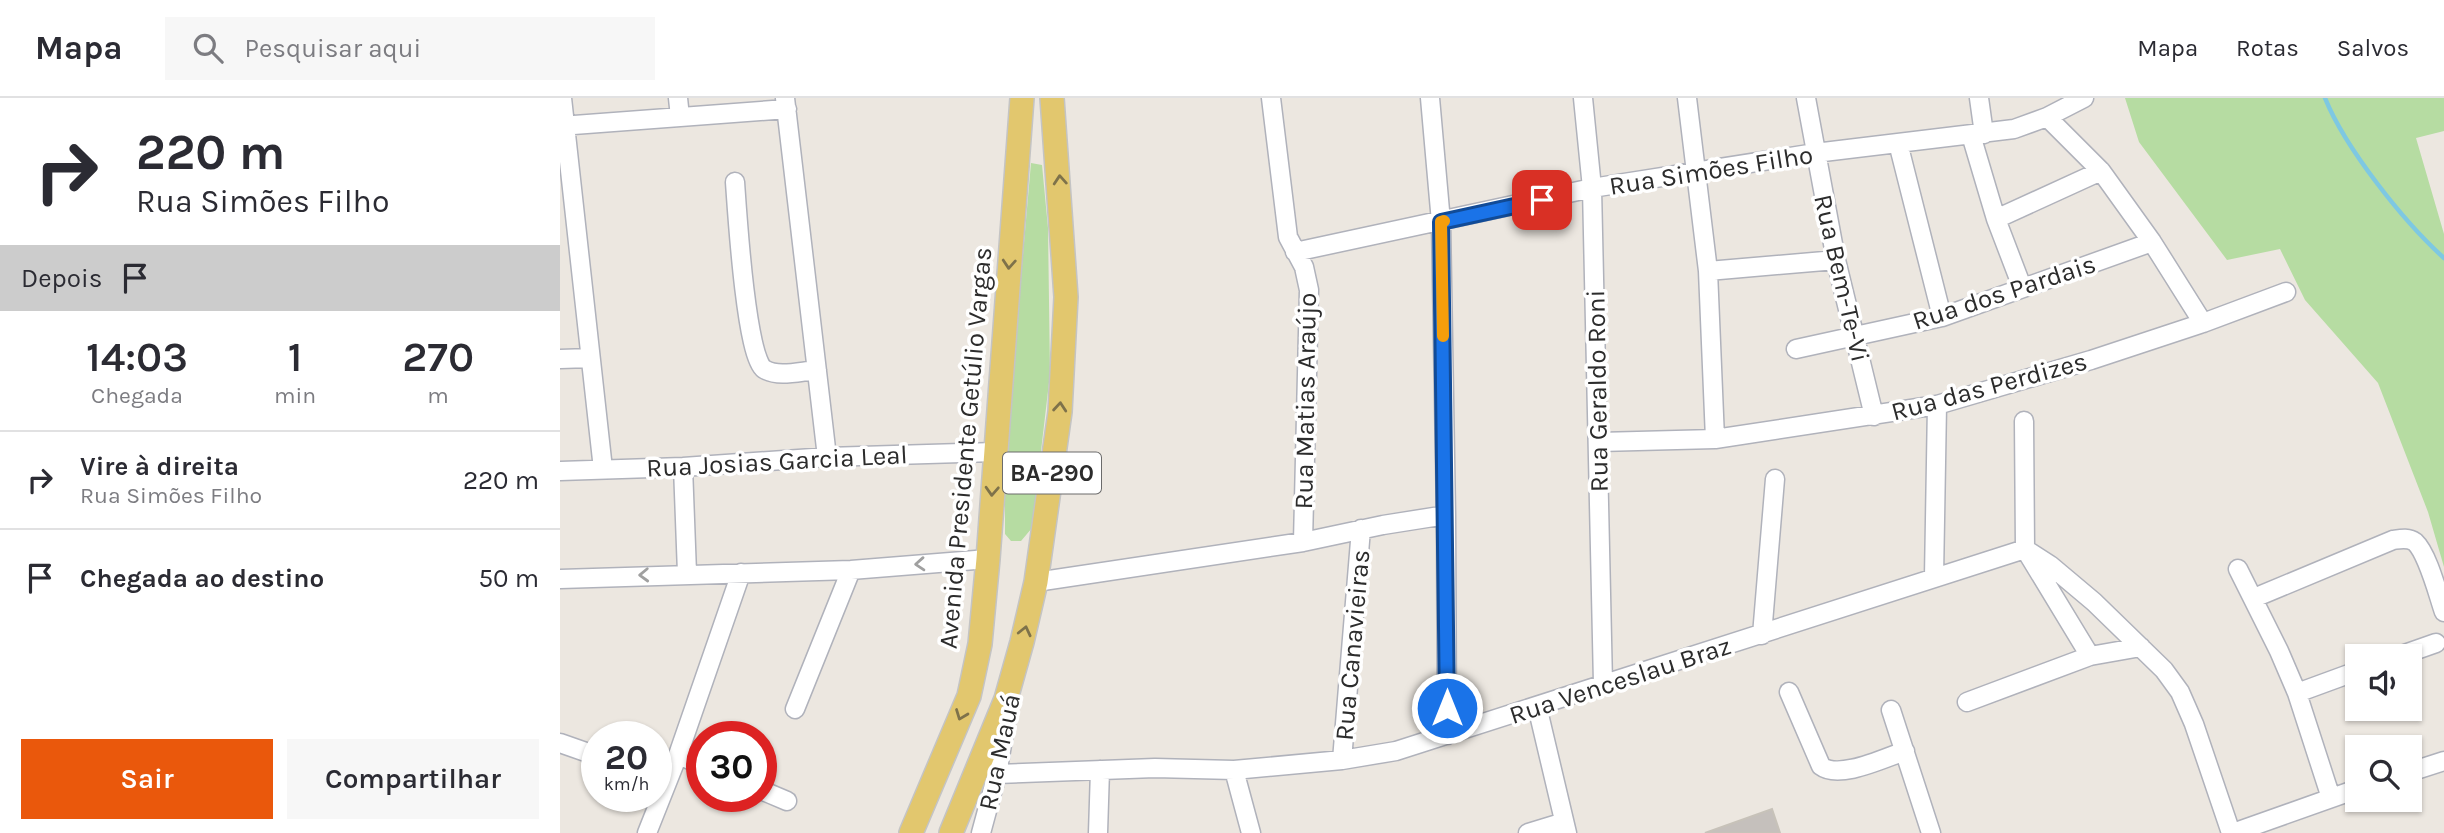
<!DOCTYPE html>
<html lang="pt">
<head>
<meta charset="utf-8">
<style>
	:root { --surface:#fff; --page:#f7f7f7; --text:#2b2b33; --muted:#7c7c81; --line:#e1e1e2; --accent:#ea580c }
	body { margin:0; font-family:Karla,sans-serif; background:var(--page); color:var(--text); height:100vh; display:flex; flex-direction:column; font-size:26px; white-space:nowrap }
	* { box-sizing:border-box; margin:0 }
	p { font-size:23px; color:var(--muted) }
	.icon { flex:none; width:38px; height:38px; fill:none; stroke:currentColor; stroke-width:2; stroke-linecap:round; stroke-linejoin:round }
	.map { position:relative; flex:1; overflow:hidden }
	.side { display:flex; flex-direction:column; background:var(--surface); width:560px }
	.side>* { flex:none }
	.guide { background:#fff; color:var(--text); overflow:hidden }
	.controls { position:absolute; left:1785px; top:546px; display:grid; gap:14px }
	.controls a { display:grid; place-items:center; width:77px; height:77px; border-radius:0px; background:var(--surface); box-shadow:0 2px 5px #0004; font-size:35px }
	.speed { position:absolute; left:21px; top:623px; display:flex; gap:14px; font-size:35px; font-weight:700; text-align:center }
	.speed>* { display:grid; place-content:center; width:91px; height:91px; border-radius:50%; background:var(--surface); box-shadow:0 2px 5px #0004; line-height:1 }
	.speed small { font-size:18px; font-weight:400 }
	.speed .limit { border:10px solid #d22; background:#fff; color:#111 }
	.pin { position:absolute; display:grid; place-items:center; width:60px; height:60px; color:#fff; margin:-30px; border-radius:14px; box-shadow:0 4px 10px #0006 }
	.me { position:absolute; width:77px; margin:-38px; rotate:0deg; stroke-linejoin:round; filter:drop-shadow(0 0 5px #0008) }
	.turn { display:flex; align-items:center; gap:24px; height:147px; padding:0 21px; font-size:32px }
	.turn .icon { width:91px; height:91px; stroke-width:2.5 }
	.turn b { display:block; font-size:49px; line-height:60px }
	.then { display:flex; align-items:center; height:66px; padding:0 21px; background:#0003; gap:14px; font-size:26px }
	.eta { display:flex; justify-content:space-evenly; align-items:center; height:119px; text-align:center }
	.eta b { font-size:42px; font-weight:600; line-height:49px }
	.cta { display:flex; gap:14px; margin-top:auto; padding:14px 21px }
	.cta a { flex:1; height:80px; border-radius:0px; background:var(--accent); color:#fff; font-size:28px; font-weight:600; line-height:80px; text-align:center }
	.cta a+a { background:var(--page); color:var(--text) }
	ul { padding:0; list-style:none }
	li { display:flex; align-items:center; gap:21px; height:98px; padding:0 21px; border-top:2px solid var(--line) }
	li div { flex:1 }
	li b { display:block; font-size:26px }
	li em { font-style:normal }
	header { display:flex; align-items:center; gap:42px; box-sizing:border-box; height:98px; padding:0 35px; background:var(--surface); border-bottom:2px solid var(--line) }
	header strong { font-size:33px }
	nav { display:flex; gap:38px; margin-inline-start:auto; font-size:24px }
	.search { width:490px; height:63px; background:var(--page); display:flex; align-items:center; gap:18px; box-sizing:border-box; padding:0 24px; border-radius:0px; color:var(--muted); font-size:26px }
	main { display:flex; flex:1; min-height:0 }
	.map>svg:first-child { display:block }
</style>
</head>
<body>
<header>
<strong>Mapa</strong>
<div class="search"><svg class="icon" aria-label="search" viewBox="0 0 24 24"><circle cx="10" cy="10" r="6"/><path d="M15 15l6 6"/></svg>Pesquisar aqui</div>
<nav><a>Mapa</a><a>Rotas</a><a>Salvos</a></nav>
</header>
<main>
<section class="side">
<div class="guide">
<div class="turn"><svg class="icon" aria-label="right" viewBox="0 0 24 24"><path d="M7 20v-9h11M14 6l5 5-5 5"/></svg><div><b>220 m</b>Rua Simões Filho</div></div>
<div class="then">Depois<svg class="icon" aria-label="arrive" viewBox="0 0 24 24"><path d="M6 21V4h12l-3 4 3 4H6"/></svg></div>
</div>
<div class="eta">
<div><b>14:03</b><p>Chegada</p></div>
<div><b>1</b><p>min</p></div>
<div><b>270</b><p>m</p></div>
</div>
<ul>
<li><svg class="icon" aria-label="right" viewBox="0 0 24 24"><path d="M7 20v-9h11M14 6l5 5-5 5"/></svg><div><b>Vire à direita</b><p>Rua Simões Filho</p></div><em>220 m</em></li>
<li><svg class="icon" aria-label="arrive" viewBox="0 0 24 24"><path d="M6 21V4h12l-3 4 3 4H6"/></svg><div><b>Chegada ao destino</b></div><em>50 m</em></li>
</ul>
<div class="cta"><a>Sair</a><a>Compartilhar</a></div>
</section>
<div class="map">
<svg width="1884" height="735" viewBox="0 0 1884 735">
	<rect width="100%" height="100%" fill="#ece7e0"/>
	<path fill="#b6dca2" d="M 1565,0 L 1884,0 L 1884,33 L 1856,40 L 1884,136 L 1884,469 L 1868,414 L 1818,285 L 1745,202 L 1720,151 L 1667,162 L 1579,44 Z
		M 471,65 L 482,67 L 488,130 L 490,276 L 472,430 L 461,443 L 451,443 L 445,436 L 445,363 Z"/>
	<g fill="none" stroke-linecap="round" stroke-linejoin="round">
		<path stroke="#7ec8e2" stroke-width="4.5" d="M 1765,0 C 1785,50 1844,124 1884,160"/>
	</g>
	<path fill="#c5c0bc" stroke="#c7c2b9" stroke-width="2" d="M 1212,711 L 1220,735 L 1145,735 Z"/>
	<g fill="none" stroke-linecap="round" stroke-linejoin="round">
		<g stroke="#b0b2bb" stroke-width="21">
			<path id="minor" d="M 2,0 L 43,371
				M 118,0 L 120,19
				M 225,0 L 267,359
				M 711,0 L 728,139 L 744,169 L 749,192 L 743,444
				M 870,0 L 881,124 L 886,417 L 887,637
				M 1023,0 L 1032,90 L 1043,586
				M 1127,0 L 1148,173 L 1155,341
				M 1246,0 L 1276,162 L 1314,318
				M 1419,0 L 1424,36
				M 1487,19 L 1541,73 L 1592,144 L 1643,225
				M 0,28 L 227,11
				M 1411,37 L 1436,121 L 1462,189
				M 1338,45 L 1382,219
				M 175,84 C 177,112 186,259 204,271 C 218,280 241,273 257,272
				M 1436,121 L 1541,73
				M 735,154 L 1032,90 L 1255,55 L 1454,31 L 1487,19 L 1524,0
				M 1148,173 L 1276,162
				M 1236,251 L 1382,219 L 1592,144
				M 0,261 L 30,260
				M 1464,323 L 1465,451 L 1530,558
				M 1039,344 L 1155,341 L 1377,307 L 1531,262 L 1643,225 L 1726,194
				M 123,369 L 127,475
				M 0,373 L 123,369 L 267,359 L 435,354
				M 1465,451 L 1490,467 L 1534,504 L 1604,572 L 1620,594 L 1634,626 L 1671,735
				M 1678,471 L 1719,553 L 1737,595 L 1771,700
				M 1374,479 L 1377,307
				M 0,481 L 291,472 L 428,461
				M 476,484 L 743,444 L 823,427 L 886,417
				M 1694,500 L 1833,442 C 1840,441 1848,439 1855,444 C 1868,456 1878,497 1884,514
				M 1202,537 L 1215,381
				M 1839,558 L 1876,545
				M 1229,594 L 1261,668 C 1279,682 1324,660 1345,653
				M 1737,595 L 1797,573
				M 1407,604 L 1530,558 L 1581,549
				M 977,608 L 1007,735
				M 235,611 L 291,472
				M 1331,612 L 1371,735
				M 0,645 L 37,658
				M 118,657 L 142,667
				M 782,662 L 801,431
				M 674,672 L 691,735
				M 1850,674 L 1884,663
				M 437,676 L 595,670 L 674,672 L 782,662 L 836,653 L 1465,451
				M 201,692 L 227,703
				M 87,735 L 118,657 L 181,475
				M 421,735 L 437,676 L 448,612
				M 538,735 L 540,672
				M 968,735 L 1004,724
				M 1673,735 L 1797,691"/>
		</g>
		<g stroke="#c4c4c4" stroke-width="26">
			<path id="major" d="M 351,735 L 409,598 L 420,546 L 428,461 L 462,0
				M 391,735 L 446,601 L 462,544 L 476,484 L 500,314 L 506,199 L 492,0"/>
		</g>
		<use href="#minor" stroke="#fff" stroke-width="18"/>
		<use href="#major" stroke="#e2c76e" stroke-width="23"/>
	</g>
	<defs><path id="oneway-chevron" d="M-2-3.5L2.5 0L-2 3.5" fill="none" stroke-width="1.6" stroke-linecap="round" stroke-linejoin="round" transform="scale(1.75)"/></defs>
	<g stroke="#7e724a">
		<use href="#oneway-chevron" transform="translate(500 82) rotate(-94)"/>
		<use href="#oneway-chevron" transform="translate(449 166) rotate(94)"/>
		<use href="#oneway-chevron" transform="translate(500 309) rotate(-85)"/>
		<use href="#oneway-chevron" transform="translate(432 393) rotate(93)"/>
		<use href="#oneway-chevron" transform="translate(465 533) rotate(-77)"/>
		<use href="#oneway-chevron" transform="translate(401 617) rotate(111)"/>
	</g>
	<g stroke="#a0a0a0">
		<use href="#oneway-chevron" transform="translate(360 466) rotate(176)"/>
		<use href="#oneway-chevron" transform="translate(84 477) rotate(178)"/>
	</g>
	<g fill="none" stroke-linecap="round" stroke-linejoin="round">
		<g stroke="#114b97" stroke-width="18">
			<path id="route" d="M 887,610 L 881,124 L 982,102"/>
		</g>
		<use href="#route" stroke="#1a73e8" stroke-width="12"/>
		<path stroke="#f59e0b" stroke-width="12" d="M 883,238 L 881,124 L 884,123"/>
	</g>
	<g text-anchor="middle" stroke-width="7" stroke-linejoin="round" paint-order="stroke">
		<rect fill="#fff" stroke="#6b6b6b" stroke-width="2" x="443" y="354.5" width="98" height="41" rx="5"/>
		<g font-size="24" font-weight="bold" fill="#2c2c2c">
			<text x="492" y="383">BA-290</text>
		</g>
		<g font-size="26" fill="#2c2c2c" stroke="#fff">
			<text transform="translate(1151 72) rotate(-9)" y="9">Rua Simões Filho</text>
			<text transform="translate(1282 180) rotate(77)" y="9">Rua Bem-Te-Vi</text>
			<text transform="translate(1444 194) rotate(-18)" y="9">Rua dos Pardais</text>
			<text transform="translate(1429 288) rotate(-15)" y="9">Rua das Perdizes</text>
			<text transform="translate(1037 293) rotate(-91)" y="9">Rua Geraldo Roni</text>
			<text transform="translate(745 303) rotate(-89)" y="9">Rua Matias Araújo</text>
			<text transform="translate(405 350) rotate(-85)" y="9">Avenida Presidente Getúlio Vargas</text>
			<text transform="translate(217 363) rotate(-3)" y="9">Rua Josias Garcia Leal</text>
			<text transform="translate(792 547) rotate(-85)" y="9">Rua Canavieiras</text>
			<text transform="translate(1060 582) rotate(-18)" y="9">Rua Venceslau Braz</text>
			<text transform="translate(439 654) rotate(-78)" y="9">Rua Mauá</text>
		</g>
	</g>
</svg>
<div class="controls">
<a><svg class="icon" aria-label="sound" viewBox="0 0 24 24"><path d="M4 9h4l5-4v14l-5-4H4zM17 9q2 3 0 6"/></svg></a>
<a><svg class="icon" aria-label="search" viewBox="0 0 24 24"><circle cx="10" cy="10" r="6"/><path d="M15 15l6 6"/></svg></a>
</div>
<div class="speed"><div>20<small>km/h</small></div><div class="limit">30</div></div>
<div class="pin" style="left:982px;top:102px;background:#d93025"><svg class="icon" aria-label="arrive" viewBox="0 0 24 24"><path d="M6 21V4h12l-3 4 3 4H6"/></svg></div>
<svg class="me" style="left:887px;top:610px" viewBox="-20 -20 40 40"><circle r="17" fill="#1a73e8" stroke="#fff" stroke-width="3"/><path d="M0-11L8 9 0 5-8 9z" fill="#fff"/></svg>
</div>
</main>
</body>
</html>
